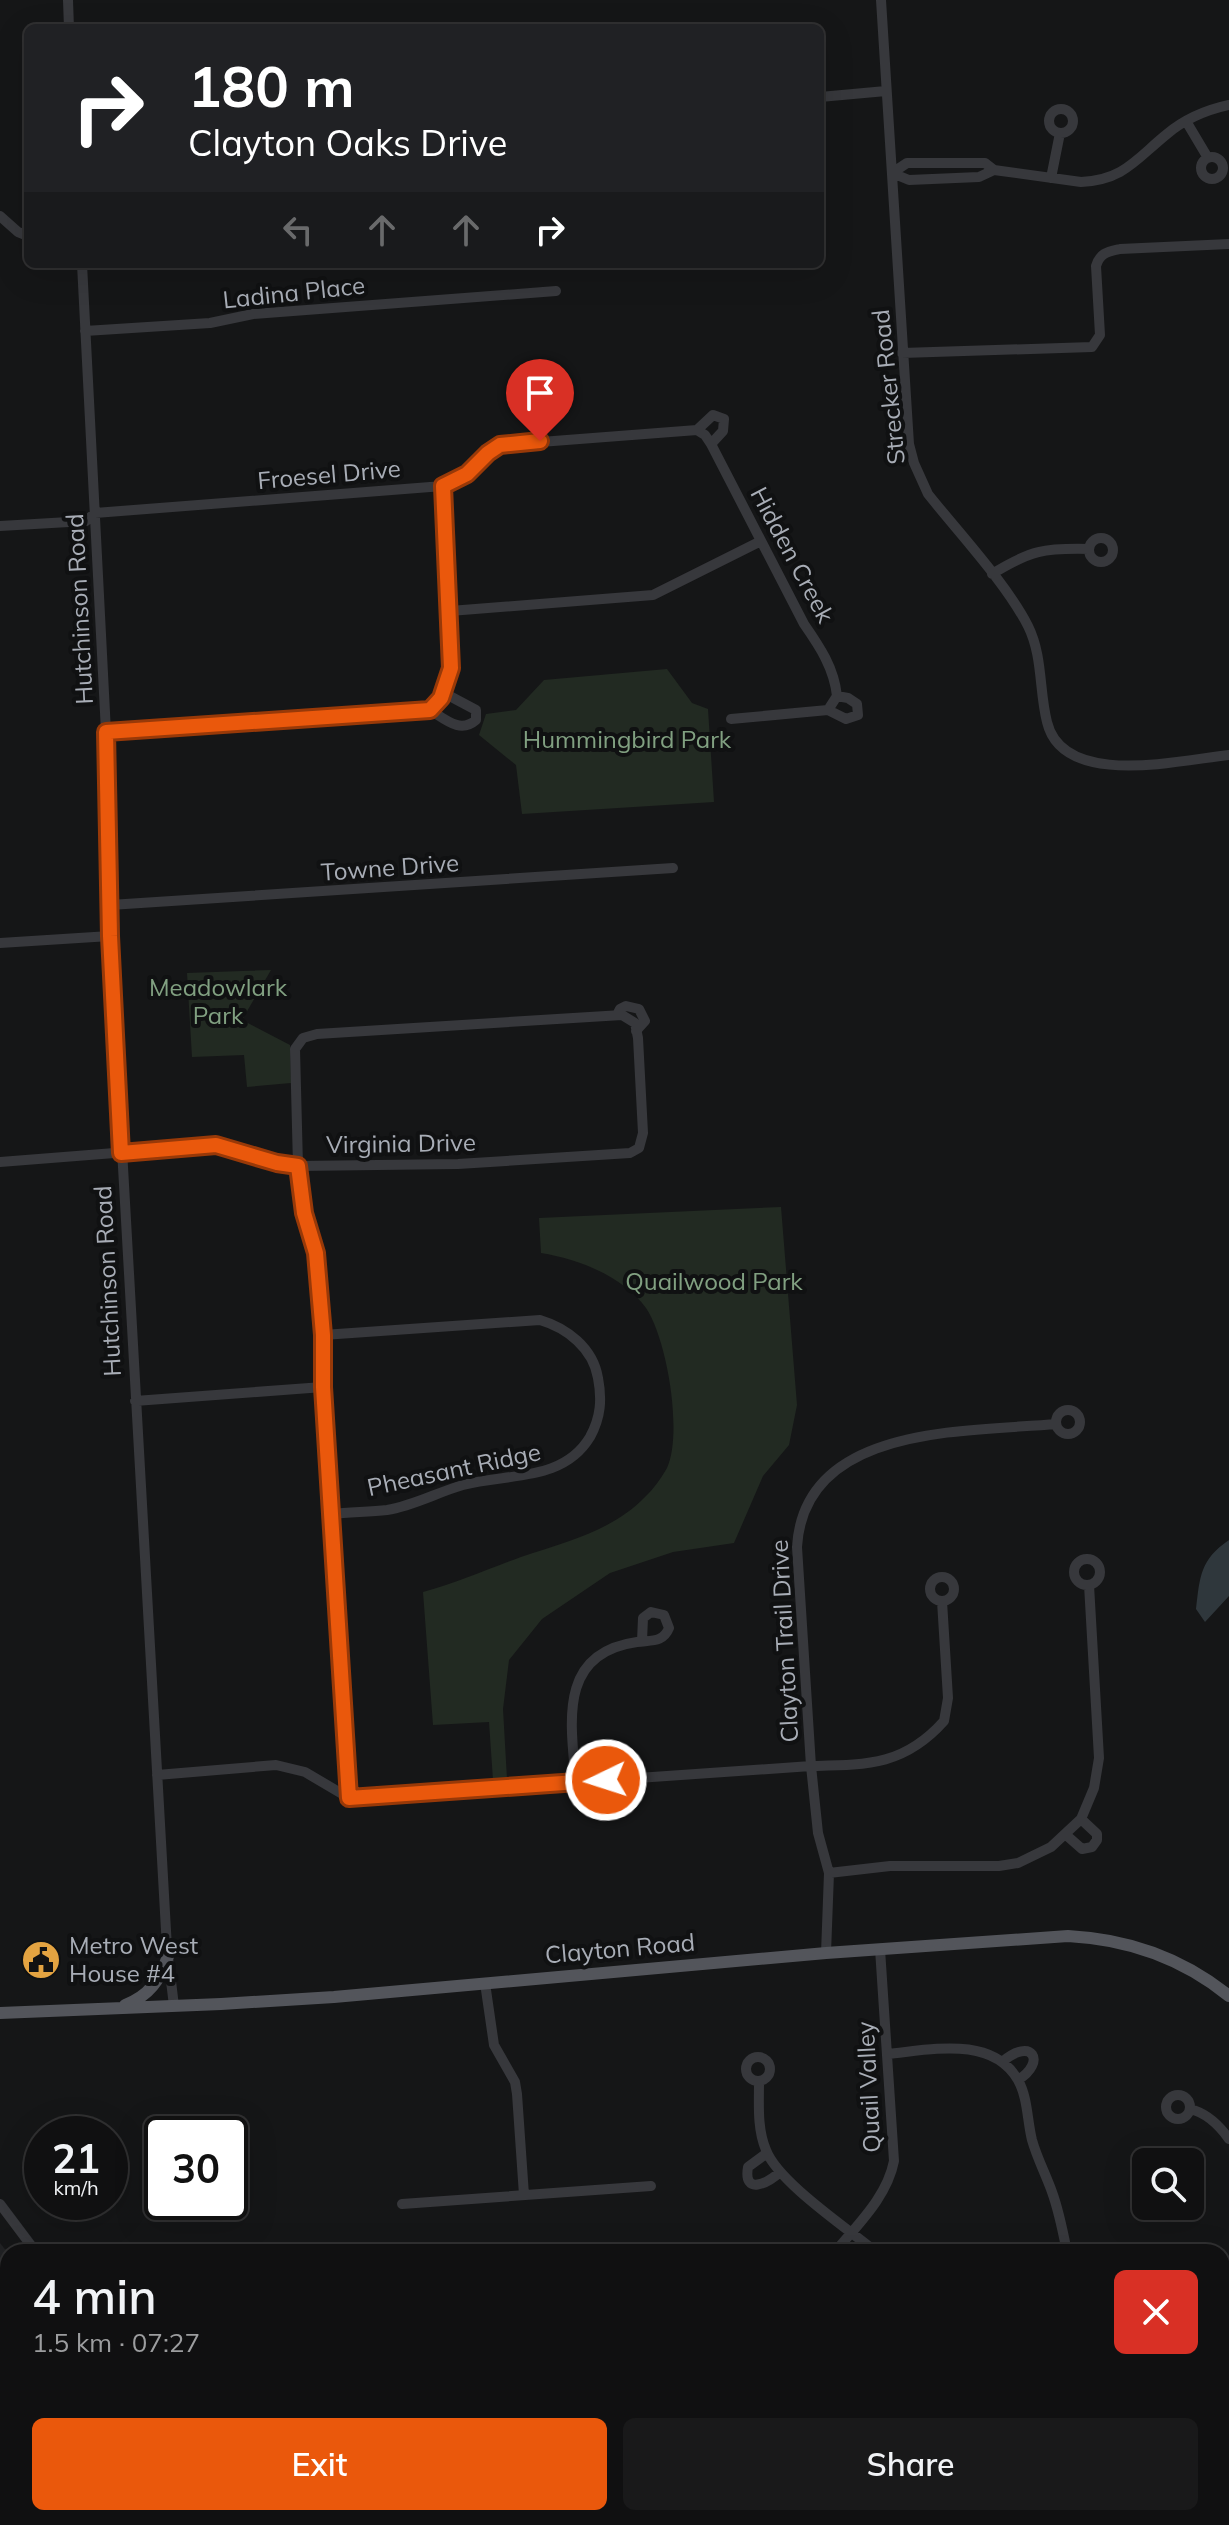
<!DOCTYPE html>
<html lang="en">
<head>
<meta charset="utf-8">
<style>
	:root { --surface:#101011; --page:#19191a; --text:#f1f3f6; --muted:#9c9d9f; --line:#303031; --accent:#ea580c }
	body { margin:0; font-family:Mulish,sans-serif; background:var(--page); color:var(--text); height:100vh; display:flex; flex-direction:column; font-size:30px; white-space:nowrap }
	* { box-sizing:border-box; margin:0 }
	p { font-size:26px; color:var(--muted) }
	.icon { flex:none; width:44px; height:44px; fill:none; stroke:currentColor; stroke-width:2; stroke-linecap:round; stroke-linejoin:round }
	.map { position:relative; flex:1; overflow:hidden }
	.sheet { position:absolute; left:0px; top:2244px; width:1230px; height:282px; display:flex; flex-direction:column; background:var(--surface); border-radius:24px 24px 0 0; box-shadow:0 8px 32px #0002,0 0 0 2px var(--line) }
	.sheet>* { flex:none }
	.hud { position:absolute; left:24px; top:24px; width:800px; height:244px; border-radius:12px; box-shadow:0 8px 32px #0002,0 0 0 2px var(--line); background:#202124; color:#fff; overflow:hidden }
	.controls { position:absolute; left:1132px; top:2148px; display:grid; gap:16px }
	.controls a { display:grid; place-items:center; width:72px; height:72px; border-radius:12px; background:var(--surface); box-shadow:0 8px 32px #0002,0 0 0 2px var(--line); font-size:40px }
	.speed { position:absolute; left:24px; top:2116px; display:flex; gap:16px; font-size:40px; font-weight:700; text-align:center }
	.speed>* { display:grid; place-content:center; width:104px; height:104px; border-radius:50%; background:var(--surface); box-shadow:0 8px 32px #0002,0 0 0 2px var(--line); line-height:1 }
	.speed small { font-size:20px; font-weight:400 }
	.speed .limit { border:4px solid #111; border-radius:12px; background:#fff; color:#111 }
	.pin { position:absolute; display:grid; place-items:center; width:68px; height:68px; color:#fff; margin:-82px -34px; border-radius:50% 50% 50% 0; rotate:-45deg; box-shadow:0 0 8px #0007 }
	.pin .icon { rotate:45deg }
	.me { position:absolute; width:88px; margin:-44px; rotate:266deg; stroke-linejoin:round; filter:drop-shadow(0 0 6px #0008) }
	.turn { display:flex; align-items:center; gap:28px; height:168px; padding:0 32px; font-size:36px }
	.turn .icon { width:104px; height:104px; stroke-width:2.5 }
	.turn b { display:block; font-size:56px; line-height:68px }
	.lanes { display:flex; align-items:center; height:76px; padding:0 32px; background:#0003; justify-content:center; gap:40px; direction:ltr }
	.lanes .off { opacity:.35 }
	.round { display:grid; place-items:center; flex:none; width:84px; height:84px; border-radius:12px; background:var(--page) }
	.headline { display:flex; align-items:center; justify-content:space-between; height:136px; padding:0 32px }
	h1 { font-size:48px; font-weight:600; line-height:60px }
	.action { display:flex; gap:16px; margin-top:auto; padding:16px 32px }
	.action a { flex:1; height:92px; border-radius:12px; background:var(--accent); color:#fff; font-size:32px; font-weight:600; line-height:92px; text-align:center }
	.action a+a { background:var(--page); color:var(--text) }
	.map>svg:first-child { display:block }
</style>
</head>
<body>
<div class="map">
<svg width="1229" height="2525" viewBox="0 0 1229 2525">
	<rect width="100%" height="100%" fill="#151617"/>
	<path fill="#212224" d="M 0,2243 L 8,2253 L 8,2518 L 210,2518 L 215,2525 L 0,2525 Z"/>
	<path fill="#222a22" d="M 667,669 L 692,703 L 708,709 L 714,802 L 522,814 L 516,765 L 479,735 L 486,714 L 516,710 L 544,680 Z
		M 271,970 L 242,1020 L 290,1045 L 291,1083 L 247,1087 L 244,1055 L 192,1057 L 187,973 Z
		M 781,1207 L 797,1405 L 789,1445 L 763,1476 L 734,1543 L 673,1552 L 610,1573 L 542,1619 L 509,1660 L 503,1709 L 507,1779 L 493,1780 L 489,1722 L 433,1725 L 423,1592 C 457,1583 488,1569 521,1557 C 565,1542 611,1532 645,1497 C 653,1490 662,1477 667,1468 C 683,1433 667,1339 646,1308 C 623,1276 578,1259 541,1253 L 539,1218 Z"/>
	<path fill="#2f373c" d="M 1229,1540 L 1229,1596 L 1205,1622 L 1196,1609 C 1200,1576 1200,1560 1229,1540 Z"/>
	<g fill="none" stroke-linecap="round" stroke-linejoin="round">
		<path stroke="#37383c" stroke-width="10" d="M 68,0 L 69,28
			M 881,0 L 909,444 L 914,463 L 928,494 C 959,533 1006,583 1028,626 C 1043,656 1039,691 1047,722 C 1063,789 1180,760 1229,755
			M 820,97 L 886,91
			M1049 121a12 12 0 1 1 24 0a12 12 0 1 1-24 0Z
			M 1186,121 L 1208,158
			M1201 168a11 11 0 1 1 22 0a11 11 0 1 1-22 0Z
			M 892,173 L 909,180 L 979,177 L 994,170 L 1081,182 C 1124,180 1136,159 1167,134 C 1185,119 1206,110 1229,105
			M 892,173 L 907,163 L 985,163 L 994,170
			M 1051,178 L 1060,133
			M 0,216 L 18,232 L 28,236
			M 82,264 L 106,732 L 110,936 L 167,1948 L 174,2006
			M 85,331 L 210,323 L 253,314 L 556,291
			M 902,353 L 1092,347 L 1100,335 L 1096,266 C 1100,253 1107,252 1120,249 L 1229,244
			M 697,430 L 705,435 L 711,444 L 804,624 C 820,647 834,668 837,696 L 828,710 L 731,719
			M 697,430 L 713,415 L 724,419 L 723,431 L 711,444
			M 0,526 L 86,521 L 95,513 L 443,486 C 471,476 478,457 500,445 L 697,430
			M1089 550a12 12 0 1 1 24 0a12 12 0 1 1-24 0Z
			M 992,574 C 1031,550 1044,548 1089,549
			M 450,611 L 653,595 L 761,541
			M 430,710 C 445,719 460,734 476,720 L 476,710 L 444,693
			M 828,710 L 846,719 L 858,715 L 857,704 L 848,698 L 837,696
			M 106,732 L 430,710 L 441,698 L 451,668 L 443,486
			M 110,905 L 673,868
			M 0,943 L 110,936
			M 617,1015 L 620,1009 L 626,1006 L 639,1009 L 645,1021 L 636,1031
			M 0,1162 L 216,1145 L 277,1163 L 298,1166 L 458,1164 L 630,1153 L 639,1148 L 643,1133 L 638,1038 L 635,1023 L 622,1015 L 317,1034 L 303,1038 L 295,1049 L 298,1166 L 304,1213 L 316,1253 L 323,1335 L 323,1387 L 349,1798
			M 323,1335 L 540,1320 C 567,1328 593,1348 598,1378 C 602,1399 601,1417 590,1437 C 563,1482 508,1473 463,1485 C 438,1492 413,1506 387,1510 C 369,1512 350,1512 332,1514
			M 135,1401 L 323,1387
			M1056 1422a12 12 0 1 1 24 0a12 12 0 1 1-24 0Z
			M1074 1572a13 13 0 1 1 26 0a13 13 0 1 1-26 0Z
			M930 1589a12 12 0 1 1 24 0a12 12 0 1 1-24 0Z
			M 157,1775 L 276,1765 L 305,1772 L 349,1798 L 811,1766 C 866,1765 904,1766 944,1721 L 948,1698 L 942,1601
			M 576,1783 C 571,1724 557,1653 637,1642 C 651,1640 663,1643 669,1628 L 664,1615 L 651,1612 L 643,1618 L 642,1641
			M 1065,1834 L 1082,1849 L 1092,1847 L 1097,1840 L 1097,1834 L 1081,1819
			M 829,1873 L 890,1866 L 999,1866 L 1018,1863 L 1051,1847 L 1081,1819 L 1094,1788 L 1099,1758 L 1089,1585
			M 826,1953 L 829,1873 L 818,1833 L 811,1766 L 797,1547 C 804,1424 967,1432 1056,1424
			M 485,1983 L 494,2045 L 515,2082 L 517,2094 L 524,2195
			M 887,2054 C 930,2050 992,2035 1018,2080 C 1028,2098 1027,2120 1032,2140 C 1037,2158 1046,2175 1052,2192 C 1059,2211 1063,2232 1067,2252
			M746 2069a12 12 0 1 1 24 0a12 12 0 1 1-24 0Z
			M 1002,2062 C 1032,2036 1047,2062 1018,2080
			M 759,2082 C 759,2104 757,2129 766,2150 C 778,2182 847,2228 876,2252
			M1166 2107a12 12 0 1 1 24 0a12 12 0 1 1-24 0Z
			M 1190,2109 C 1207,2113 1219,2125 1229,2139
			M 767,2153 L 748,2167 C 743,2196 768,2183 780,2172
			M 0,2204 L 36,2252
			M 402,2204 L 651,2186
			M 835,2252 C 858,2224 887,2197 894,2161 L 880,1949
			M 1222,2497 L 1229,2499
			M 326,2518 L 335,2525
			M 770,2518 L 774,2525
			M 231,2524 L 239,2518
			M 558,2525 L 560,2518
			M 694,2525 L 696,2518
			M 789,2525 L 794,2518
			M 1041,2525 L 1047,2518"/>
		<path stroke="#53555b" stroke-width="12" d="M 125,2005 C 149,1996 160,1980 168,1956
			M 0,2013 L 221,2004 L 334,1997 L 826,1953 L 1068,1936 C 1128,1939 1182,1958 1229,1996"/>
	</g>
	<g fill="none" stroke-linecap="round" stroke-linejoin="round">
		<g stroke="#983908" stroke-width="20">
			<path id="route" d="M 540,441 L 500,445 L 488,453 L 467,474 L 443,486 L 451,668 L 441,698 L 430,710 L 106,732 L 110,936 L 121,1153 L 216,1145 L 277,1163 L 298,1166 L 304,1213 L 316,1253 L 323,1335 L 323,1387 L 349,1798 L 606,1780"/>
		</g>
		<use href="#route" stroke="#ea580c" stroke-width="14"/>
	</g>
	<defs>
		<g id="civic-disc" transform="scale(2)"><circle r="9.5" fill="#e3a341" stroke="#101112"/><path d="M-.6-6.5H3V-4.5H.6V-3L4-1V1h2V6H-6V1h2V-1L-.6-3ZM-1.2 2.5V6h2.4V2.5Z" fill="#111"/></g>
	</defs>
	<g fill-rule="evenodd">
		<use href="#civic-disc" x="41" y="1960"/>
	</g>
	<g text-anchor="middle" stroke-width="8" stroke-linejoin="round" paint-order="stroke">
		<g font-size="24" fill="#a8adb6" stroke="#101112">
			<text transform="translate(294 293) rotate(-6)" y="8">Ladina Place</text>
			<text transform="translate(889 387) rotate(-96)" y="8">Strecker Road</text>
			<text transform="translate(329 475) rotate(-5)" y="8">Froesel Drive</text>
			<text transform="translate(792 555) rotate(62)" y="8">Hidden Creek</text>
			<text transform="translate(80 609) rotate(-93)" y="8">Hutchinson Road</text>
			<text transform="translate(390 868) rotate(-4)" y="8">Towne Drive</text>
			<text transform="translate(401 1144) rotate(-1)" y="8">Virginia Drive</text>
			<text transform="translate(108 1281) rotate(-93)" y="8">Hutchinson Road</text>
			<text transform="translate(454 1470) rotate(-12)" y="8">Pheasant Ridge</text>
			<text transform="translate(785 1641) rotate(-93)" y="8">Clayton Trail Drive</text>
			<text transform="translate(620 1949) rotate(-5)" y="8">Clayton Road</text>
			<text transform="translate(869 2087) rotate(-93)" y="8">Quail Valley</text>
		</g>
		<g font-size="24" fill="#81a081" stroke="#101112">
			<text x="627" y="748">Hummingbird Park</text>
			<text x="218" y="996">Meadowlark<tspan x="218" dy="28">Park</tspan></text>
			<text x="714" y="1290">Quailwood Park</text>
		</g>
		<g font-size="24" fill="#a8adb6" stroke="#101112" text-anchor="start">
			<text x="69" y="1954">Metro West<tspan x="69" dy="28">House #4</tspan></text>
		</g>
	</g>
</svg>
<div class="controls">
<a><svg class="icon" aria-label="search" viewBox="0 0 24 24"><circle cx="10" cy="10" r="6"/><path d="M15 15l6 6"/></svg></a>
</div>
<div class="speed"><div>21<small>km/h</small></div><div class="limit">30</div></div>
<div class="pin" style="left:540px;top:441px;background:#d93025"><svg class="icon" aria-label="arrive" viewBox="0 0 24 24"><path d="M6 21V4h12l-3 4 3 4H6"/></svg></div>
<svg class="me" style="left:606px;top:1780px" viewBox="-20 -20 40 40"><circle r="17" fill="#ea580c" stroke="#fff" stroke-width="3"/><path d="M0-11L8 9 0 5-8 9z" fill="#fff"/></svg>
<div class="hud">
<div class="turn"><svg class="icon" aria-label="right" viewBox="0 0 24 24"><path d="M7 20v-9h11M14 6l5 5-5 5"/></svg><div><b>180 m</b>Clayton Oaks Drive</div></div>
<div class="lanes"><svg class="icon off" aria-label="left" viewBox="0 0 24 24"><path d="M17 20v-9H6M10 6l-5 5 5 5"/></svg><svg class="icon off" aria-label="ahead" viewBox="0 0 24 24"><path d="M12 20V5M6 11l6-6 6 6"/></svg><svg class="icon off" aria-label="ahead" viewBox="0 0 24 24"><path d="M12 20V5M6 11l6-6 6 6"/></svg><svg class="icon" aria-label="right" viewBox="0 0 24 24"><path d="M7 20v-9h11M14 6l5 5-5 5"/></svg></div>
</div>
<section class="sheet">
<div class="headline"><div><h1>4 min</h1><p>1.5 km · 07:27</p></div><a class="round" style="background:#d93025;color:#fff"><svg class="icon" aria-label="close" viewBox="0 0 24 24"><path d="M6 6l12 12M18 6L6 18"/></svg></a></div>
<div class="action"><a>Exit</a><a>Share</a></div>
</section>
</div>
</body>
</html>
